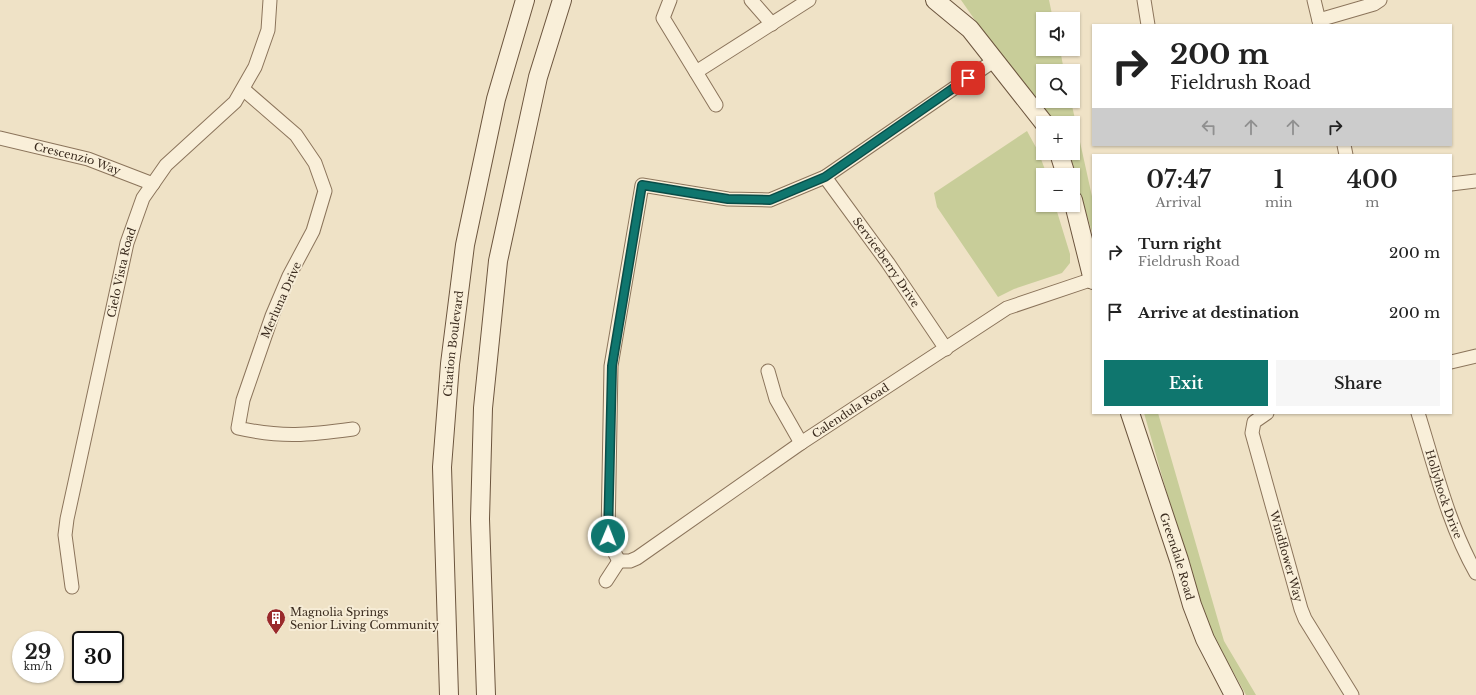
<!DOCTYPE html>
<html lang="en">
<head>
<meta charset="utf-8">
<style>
	:root { --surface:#fff; --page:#f6f6f6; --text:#222; --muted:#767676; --accent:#0f766e }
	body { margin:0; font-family:"Libre Baskerville",serif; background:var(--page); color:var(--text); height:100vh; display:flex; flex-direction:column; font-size:15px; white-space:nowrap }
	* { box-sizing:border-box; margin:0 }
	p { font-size:13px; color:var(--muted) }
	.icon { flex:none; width:22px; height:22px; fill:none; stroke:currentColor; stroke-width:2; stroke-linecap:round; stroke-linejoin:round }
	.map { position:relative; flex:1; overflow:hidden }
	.sheet { position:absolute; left:1092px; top:154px; width:360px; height:260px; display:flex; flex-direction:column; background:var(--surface); border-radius:0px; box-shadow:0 1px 3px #0004 }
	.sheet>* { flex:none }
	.banner { position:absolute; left:1092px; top:24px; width:360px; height:122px; border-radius:0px; box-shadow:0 1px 3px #0004; background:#fff; color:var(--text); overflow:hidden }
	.controls { position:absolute; left:1036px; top:12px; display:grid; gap:8px }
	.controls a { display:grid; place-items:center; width:44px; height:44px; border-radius:0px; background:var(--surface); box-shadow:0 1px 3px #0004; font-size:20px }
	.speed { position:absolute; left:12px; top:631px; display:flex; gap:8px; font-size:20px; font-weight:700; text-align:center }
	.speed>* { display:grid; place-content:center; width:52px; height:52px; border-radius:50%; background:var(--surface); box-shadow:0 1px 3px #0004; line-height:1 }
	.speed small { font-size:10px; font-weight:400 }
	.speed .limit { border:2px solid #111; border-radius:6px; background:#fff; color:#111 }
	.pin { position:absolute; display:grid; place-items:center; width:34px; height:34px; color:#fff; margin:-17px; border-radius:8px; box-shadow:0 2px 6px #0006 }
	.me { position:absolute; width:44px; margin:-22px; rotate:1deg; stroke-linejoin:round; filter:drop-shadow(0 0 3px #0008) }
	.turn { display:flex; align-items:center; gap:14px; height:84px; padding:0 12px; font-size:18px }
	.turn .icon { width:52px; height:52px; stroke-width:2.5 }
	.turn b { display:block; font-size:28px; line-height:34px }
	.lanes { display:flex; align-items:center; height:38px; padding:0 12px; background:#0003; justify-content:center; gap:20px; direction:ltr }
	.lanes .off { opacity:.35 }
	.eta { display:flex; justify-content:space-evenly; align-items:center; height:68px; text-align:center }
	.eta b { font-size:24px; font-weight:600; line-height:28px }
	.action { display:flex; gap:8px; margin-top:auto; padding:8px 12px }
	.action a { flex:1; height:46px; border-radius:0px; background:var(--accent); color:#fff; font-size:16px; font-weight:600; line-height:46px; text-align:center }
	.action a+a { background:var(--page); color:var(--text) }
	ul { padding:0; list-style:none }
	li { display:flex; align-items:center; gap:12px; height:60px; padding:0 12px }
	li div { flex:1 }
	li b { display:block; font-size:15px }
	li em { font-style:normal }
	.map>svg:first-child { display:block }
</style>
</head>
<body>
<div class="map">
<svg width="1476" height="695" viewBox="0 0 1476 695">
	<rect width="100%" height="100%" fill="#efe2c6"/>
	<path fill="#c8cd99" d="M 961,0 L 1049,0 L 1053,19 L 1043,19 L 1043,49 L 1060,49 L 1064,71 L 1043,71 L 1043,101 L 1071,101 L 1093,201 L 1093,235 L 1067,153 L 1073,153 L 1073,123 L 1051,123 L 1007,66 Z
		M 1027,131 L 1038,151 L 1047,175 L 1043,175 L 1043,205 L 1055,205 L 1070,254 L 1070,263 L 1062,273 L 1014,289 L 998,297 L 937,207 L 934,193 Z
		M 1144,413 L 1158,413 L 1224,641 L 1256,695 L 1246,695 L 1202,616 Z"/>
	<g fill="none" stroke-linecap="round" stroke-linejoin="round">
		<g stroke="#8b745b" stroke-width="15">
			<g id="street">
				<path d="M 670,0 L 663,18 L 716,105"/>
				<path d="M 751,0 L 772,24"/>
				<path d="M 1144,0 L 1148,25"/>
				<path d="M 1314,0 L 1320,25"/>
				<path d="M 1319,20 L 1374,4 L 1380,0"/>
				<path d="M 696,72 L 809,0"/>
				<path d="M 243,89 L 296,135 L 315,163 L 325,191 L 313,231 L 289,276 L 272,316 L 243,400 L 238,428 C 282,438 309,435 353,429"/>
				<path id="s1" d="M 0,138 L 88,159 L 153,184"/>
				<path d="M 1344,145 L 1346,155"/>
				<path id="s2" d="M 825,177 L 888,263 L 946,349"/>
				<path d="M 1451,184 L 1476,181"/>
				<path d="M 1451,362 L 1476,356"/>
				<path d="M 768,371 L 776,399 L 801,443"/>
				<path id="s3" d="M 1267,413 L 1254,422 L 1252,433 L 1301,609 L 1305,619 L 1352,695"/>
				<path id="s4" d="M 1418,413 C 1435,467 1448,524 1476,573"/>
				<path d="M 619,561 L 613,550 L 608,536 L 611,366 L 642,185 L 728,199 L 770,200 L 825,177 L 995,60"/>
				<path id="s5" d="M 619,561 L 630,561 L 637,558 L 801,443 L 1007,308 L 1093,279"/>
				<path d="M 606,581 L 619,561"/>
				<path id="s6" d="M 72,587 L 65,535 L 67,519 L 127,243 L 143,198 L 166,165 L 235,102 L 255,67 L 268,30 L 270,0"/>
			</g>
		</g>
		<g stroke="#6c553e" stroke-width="20">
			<g id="secondary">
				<path d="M 935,0 L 970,29 L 1044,123"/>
				<path d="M 1059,153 L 1066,175"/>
				<path d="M 1073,200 L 1093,280"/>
				<path id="s7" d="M 1130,413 L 1179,560 L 1192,605 L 1205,639 L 1234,695"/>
				<path id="s8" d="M 449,695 L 442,467 L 450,364 L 465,245 L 496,99 L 525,0"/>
				<path d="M 486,695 L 480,519 L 483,408 L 498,261 L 538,77 L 562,0"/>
			</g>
		</g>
		<use href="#street" stroke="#f9efd9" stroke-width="13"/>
		<use href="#secondary" stroke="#f9efd9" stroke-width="18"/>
	</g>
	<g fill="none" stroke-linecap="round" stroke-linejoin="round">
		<g stroke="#0a4d48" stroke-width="10">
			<path id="route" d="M 608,536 L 612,366 L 642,185 L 728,199 L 770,200 L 825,177 L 968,78"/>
		</g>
		<use href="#route" stroke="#0f766e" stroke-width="7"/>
	</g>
	<defs>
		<g id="building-pin" transform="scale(1)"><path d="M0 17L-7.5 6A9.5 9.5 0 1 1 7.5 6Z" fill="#9a2a2c" stroke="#f6ecd6"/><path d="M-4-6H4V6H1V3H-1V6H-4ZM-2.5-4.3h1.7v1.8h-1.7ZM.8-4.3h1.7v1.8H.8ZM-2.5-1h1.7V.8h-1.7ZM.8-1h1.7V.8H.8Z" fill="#fff"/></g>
	</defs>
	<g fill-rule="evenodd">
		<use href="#building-pin" x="276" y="618"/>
	</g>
	<g text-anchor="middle" stroke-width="4" stroke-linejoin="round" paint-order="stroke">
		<g font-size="11" fill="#3b2c1f" stroke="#f6ecd6">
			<text dy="4" stroke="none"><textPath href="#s1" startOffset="80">Crescenzio Way</textPath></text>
			<text dy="4" stroke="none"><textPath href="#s2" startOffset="105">Serviceberry Drive</textPath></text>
			<text dy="4" stroke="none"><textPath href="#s6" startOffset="321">Cielo Vista Road</textPath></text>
			<text transform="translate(281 300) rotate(-66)" y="4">Merluna Drive</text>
			<text dy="4" stroke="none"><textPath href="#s8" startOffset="352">Citation Boulevard</textPath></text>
			<text dy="4" stroke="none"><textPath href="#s5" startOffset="278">Calendula Road</textPath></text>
			<text dy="4" stroke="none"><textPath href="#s4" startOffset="85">Hollyhock Drive</textPath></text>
			<text dy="4" stroke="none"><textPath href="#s7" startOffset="151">Greendale Road</textPath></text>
			<text dy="4" stroke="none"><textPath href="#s3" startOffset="155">Windflower Way</textPath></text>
		</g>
		<g font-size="11" fill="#3b2c1f" stroke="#f6ecd6" text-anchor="start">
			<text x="290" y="616">Magnolia Springs<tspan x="290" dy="13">Senior Living Community</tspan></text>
		</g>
	</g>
</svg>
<div class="controls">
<a><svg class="icon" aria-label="sound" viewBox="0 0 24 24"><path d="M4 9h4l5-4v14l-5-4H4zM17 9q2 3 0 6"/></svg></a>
<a><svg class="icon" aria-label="search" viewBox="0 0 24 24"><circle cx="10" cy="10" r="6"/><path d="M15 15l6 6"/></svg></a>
<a>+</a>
<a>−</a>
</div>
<div class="speed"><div>29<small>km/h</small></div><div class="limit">30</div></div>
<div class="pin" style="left:968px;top:78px;background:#d93025"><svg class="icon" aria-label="arrive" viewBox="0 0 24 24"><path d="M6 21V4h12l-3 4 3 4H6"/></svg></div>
<svg class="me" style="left:608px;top:536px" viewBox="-20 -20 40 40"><circle r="17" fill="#0f766e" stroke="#fff" stroke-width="3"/><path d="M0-11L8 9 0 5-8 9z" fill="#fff"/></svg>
<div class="banner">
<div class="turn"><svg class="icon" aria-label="right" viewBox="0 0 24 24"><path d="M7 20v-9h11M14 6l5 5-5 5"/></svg><div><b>200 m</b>Fieldrush Road</div></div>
<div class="lanes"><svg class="icon off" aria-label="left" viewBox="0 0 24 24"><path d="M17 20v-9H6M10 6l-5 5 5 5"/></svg><svg class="icon off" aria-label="ahead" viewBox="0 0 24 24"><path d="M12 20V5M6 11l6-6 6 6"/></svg><svg class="icon off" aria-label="ahead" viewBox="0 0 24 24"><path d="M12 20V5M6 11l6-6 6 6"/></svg><svg class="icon" aria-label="right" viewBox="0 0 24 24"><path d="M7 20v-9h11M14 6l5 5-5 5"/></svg></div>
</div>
<section class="sheet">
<div class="eta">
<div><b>07:47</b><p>Arrival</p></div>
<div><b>1</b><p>min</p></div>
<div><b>400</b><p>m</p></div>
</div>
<ul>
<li><svg class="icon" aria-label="right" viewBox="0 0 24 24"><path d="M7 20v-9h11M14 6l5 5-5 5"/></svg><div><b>Turn right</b><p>Fieldrush Road</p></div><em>200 m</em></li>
<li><svg class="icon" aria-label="arrive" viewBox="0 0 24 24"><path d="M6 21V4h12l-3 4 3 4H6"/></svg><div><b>Arrive at destination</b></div><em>200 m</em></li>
</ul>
<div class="action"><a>Exit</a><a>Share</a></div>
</section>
</div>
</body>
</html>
